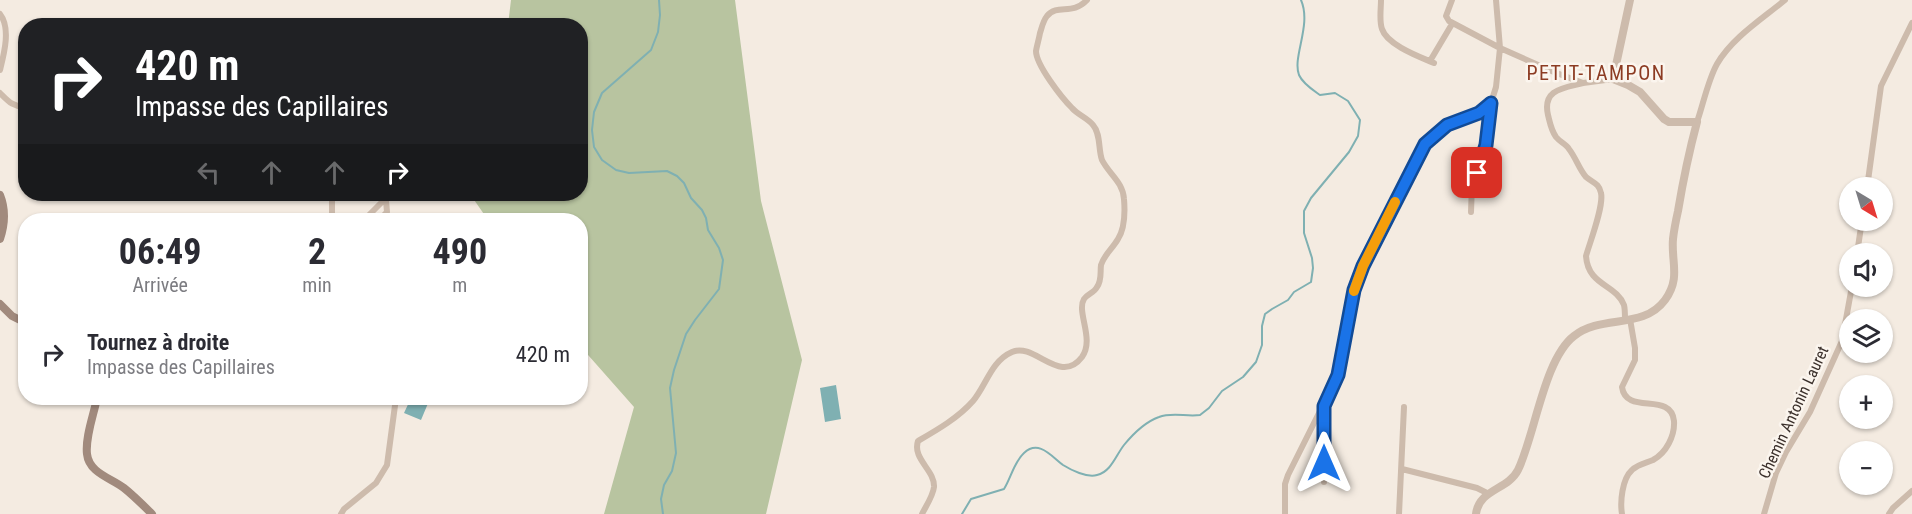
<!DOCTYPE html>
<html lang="fr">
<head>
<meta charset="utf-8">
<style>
	:root { --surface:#fff; --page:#f2f2f3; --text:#2b2b33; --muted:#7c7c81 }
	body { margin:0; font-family:"Roboto Condensed",sans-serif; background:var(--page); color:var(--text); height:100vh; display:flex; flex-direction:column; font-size:22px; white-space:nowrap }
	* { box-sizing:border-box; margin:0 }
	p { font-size:20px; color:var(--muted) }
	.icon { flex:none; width:33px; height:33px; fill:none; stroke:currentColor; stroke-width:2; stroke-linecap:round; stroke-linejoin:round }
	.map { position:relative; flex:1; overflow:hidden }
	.panel { position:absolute; left:18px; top:213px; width:570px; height:192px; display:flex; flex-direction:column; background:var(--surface); border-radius:24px; box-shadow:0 2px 4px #0004 }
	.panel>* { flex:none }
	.banner { position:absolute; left:18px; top:18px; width:570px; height:183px; border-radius:24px; box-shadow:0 2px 4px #0004; background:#202124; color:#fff; overflow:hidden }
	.needle { width:39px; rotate:142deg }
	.buttons { position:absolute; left:1839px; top:177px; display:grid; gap:12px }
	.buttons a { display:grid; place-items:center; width:54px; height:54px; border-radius:50%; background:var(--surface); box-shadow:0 2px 4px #0004; font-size:30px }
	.pin { position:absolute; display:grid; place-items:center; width:51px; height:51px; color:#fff; margin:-26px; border-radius:12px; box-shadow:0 3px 9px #0006 }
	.me { position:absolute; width:66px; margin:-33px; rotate:0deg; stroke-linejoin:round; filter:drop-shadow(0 0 4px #0008) }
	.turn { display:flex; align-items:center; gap:21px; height:126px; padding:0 18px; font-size:27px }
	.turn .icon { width:78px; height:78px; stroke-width:2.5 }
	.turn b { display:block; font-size:42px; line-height:51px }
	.lanes { display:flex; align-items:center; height:57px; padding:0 18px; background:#0003; justify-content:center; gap:30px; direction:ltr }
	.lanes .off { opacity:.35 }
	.eta { display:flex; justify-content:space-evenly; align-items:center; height:102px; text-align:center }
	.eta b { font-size:36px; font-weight:700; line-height:42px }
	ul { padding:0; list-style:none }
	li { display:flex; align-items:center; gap:18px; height:78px; padding:0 18px }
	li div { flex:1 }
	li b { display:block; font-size:22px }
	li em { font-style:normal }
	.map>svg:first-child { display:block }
</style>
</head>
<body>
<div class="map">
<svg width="1912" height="514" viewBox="0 0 1912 514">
	<rect width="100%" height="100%" fill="#f4ebe1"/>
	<path fill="#b8c4a0" d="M 511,0 L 735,0 L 761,201 L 802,360 L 766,514 L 604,514 L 634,407 L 581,347 L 580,220 L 488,220 L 470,194 L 580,194 L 580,26 L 508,25 Z"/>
	<path fill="#7fb0b2" d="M 836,385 L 841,419 L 825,422 L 820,388 Z
		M 411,398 L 421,398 L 429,401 L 421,420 L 404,413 Z"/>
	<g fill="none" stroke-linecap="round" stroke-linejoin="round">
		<path stroke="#7fb0b2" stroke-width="2" d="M 659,0 L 660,15 L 658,32 L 651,50 L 602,93 L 594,112 L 592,130 L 594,147 L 602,160 L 616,170 L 629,173 L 667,171 L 677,176 L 684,183 L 691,198 L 702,210 L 706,218 L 708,230 L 719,248 L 723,260 L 719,289 L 695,320 L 686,334 L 674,370 L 670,388 L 676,453 L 672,471 L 664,485 L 661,499 L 663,514
			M 962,514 L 971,499 L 1004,489 C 1011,478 1014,462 1024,453 C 1039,439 1052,457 1063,465 C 1071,470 1087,478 1097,475 C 1111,472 1116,455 1124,445 C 1133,434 1145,422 1159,417 C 1172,412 1187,417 1200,415 L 1209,408 L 1222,391 L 1243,377 L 1256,362 L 1262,345 L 1262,326 L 1265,314 L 1272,309 L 1288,300 L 1294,292 L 1311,282 L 1313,268 L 1312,258 L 1304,233 L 1304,211 L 1311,198 L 1349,152 L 1358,136 L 1360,120 L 1348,101 L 1335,93 L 1320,95 C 1313,90 1303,84 1299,75 C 1292,57 1312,25 1301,0"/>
		<path stroke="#cdbbac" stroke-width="6" d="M 1381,0 C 1381,9 1379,21 1382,29 C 1387,45 1420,57 1434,63
			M 1496,0 L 1500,48 L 1554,72 L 1583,83 L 1613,79
			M 0,14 C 11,28 4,54 0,70
			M 1430,61 L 1452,24
			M 1583,83 C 1564,88 1542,89 1548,115 C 1550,123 1551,130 1556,137 C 1560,142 1566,144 1569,149 C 1576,158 1579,169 1586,177 C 1593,183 1599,183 1601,193 C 1604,206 1590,242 1586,256 C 1588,286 1616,284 1624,305 C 1625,309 1625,316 1625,320
			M 0,93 C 8,101 14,108 26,106
			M 1697,122 C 1703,105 1708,80 1717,64 C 1732,38 1762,19 1785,0
			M 1867,188 L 1881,86 L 1912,23
			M 332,194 L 332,220
			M 1471,212 L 1472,184 L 1486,145 L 1491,103
			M 364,220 L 381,203 L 386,200 L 387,212 L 379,220
			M 1857,254 L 1862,220
			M 1324,406 L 1324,482
			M 1402,469 L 1477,488 L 1487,493
			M 341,514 L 344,509 L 376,483 L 387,465 L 396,398
			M 922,514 C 926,506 933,496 934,487 C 935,470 912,459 918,441 C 937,430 958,418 973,401 C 986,386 991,361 1012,352 C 1035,342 1060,386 1082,357 C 1095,339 1076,312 1084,299 C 1087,294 1094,293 1097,287 C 1102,280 1100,273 1101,265 C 1104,255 1113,248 1118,239 C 1125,228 1125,211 1124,199 C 1123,182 1109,174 1102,160 C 1098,149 1101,134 1093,125 C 1088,118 1078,115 1072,108 C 1062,98 1036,65 1036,51 C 1037,45 1039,39 1040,33 C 1042,27 1043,21 1047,16 C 1058,3 1072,16 1087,0
			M 1285,514 L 1285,484 L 1288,475 L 1338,375 L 1354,290 L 1363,266 L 1425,144 L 1447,125 L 1479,113 L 1491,103 L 1496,87 L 1500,48 L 1449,21 L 1446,16 L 1452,0
			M 1399,514 L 1404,407
			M 1622,514 C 1620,502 1622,479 1632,470 C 1638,464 1646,463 1653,460 C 1666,453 1675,436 1674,421 C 1671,391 1626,416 1622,387 L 1635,360 L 1635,348 L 1630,319
			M 1764,514 L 1776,473 L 1786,452 L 1810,412 L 1842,341 L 1852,286
			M 1889,514 L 1893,508 L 1912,491"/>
		<path stroke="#cdbbac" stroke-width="8" d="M 1476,514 C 1479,489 1508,490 1518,470 C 1535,435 1544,359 1574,336 C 1602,314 1643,330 1665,300 C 1681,278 1671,262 1673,239 C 1674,230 1676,220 1678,211 C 1683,181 1689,152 1697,122 L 1669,122 L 1664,119 L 1640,92 L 1628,85 L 1613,79 L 1630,0"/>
		<path stroke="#a18a7d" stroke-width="8" d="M 0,195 C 6,210 5,224 0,239
			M 0,304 L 12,316 L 26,323
			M 97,398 C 94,414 85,437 87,454 C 89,473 111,478 124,488 C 134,496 143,505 152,514"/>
	</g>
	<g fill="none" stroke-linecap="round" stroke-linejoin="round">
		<g stroke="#114b97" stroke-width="15">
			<path id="route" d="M 1324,463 L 1324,406 L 1338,375 L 1354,290 L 1363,266 L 1425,144 L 1447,125 L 1479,113 L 1491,103 L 1486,145 L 1477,173"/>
		</g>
		<use href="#route" stroke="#1a73e8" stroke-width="10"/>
		<path stroke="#f59e0b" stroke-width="10" d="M 1354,291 L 1363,266 L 1395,202"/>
	</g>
	<g text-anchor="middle" stroke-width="5" stroke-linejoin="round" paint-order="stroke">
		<g font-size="16" fill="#3b302b" stroke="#fbf5ee">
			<text transform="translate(1793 412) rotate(-65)" y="6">Chemin Antonin Lauret</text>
		</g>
		<g font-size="20" letter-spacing="1.5" fill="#8c3b22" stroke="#fbf5ee">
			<text x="1596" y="80">PETIT-TAMPON</text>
		</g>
	</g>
</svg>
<div class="buttons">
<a><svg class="needle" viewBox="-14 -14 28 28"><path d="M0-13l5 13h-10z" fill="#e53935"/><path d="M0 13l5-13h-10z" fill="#7c7c81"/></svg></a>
<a><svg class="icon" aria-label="sound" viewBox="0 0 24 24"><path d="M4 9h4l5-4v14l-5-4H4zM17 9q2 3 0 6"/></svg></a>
<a><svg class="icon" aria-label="layers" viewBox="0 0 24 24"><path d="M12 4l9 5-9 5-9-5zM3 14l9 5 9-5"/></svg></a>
<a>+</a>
<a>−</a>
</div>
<div class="pin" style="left:1477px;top:173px;background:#d93025"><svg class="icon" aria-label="arrive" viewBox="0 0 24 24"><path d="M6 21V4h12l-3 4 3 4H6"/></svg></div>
<svg class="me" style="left:1324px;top:463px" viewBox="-20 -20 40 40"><path d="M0-17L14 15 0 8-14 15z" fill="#1a73e8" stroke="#fff" stroke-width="4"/></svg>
<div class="banner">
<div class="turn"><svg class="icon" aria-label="right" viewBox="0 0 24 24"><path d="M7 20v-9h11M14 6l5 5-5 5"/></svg><div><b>420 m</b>Impasse des Capillaires</div></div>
<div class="lanes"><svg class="icon off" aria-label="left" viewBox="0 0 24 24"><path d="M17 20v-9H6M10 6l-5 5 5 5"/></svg><svg class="icon off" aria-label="ahead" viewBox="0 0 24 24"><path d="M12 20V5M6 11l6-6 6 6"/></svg><svg class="icon off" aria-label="ahead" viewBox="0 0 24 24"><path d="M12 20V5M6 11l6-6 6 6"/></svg><svg class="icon" aria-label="right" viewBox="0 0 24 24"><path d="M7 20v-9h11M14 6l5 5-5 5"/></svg></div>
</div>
<section class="panel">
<div class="eta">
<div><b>06:49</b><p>Arrivée</p></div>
<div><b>2</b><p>min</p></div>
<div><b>490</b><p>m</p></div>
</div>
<ul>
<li><svg class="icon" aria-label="right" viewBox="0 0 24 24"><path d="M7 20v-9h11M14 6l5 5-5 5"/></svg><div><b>Tournez à droite</b><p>Impasse des Capillaires</p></div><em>420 m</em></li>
</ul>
</section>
</div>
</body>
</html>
